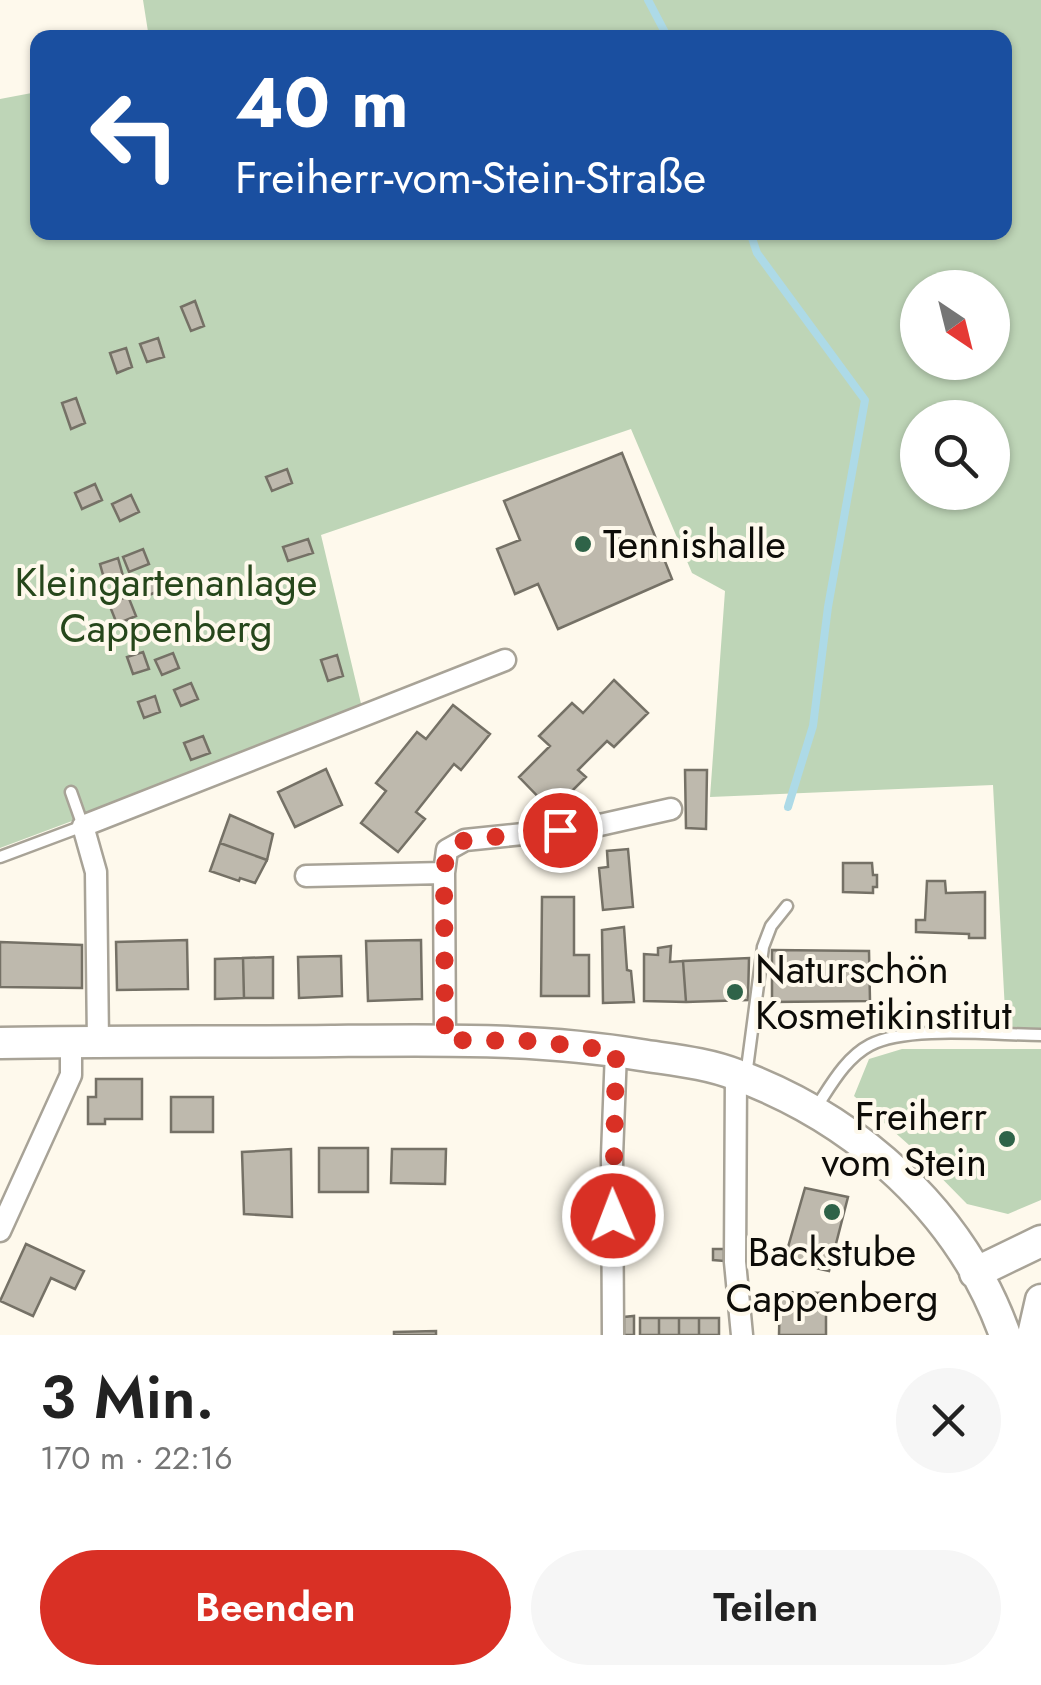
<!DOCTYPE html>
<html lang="de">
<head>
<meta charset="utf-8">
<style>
	:root { --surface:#fff; --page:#f6f6f6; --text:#222; --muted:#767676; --accent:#d93025 }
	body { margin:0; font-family:Jost,sans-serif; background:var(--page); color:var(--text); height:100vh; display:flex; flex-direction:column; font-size:38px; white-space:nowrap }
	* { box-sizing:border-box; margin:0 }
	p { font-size:32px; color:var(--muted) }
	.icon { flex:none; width:55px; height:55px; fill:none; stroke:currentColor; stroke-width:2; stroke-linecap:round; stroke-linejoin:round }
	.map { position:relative; height:1335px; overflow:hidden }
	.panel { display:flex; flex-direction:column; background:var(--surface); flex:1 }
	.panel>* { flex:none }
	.hud { position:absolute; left:30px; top:30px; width:982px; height:210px; border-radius:20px; box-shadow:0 2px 8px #0004; background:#1a4fa0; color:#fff; overflow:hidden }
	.needle { width:65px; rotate:145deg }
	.tools { position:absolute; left:900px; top:270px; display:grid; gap:20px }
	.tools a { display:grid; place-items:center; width:110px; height:110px; border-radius:50%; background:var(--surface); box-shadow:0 2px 8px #0004; font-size:50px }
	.pin { position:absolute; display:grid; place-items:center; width:85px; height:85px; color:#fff; margin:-42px; border:5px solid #fff; border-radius:50%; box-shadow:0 2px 10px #0007 }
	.me { position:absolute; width:110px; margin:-55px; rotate:359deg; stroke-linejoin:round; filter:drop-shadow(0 0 8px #0008) }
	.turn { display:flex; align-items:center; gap:35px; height:210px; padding:0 40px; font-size:45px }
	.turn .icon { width:130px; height:130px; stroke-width:2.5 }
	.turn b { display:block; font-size:70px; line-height:85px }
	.round { display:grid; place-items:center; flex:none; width:105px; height:105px; border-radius:52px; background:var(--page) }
	.overview { display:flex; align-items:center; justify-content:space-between; height:170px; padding:0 40px }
	h1 { font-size:60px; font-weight:600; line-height:75px }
	.primary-button { display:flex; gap:20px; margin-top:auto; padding:20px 40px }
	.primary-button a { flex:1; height:115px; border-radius:60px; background:var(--accent); color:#fff; font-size:40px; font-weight:600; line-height:115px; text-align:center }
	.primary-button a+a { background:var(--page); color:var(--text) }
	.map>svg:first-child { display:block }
</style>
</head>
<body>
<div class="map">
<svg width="1041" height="1335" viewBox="0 0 1041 1335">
	<rect width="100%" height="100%" fill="#fef9ec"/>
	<path fill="#bed5b7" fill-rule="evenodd" d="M 143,0 L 1041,0 L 1041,1030 L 1006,1030 L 993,785 L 710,797 L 725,591 L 692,573 L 631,429 L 321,535 L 363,712 L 0,848 L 0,99 L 37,92 L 38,232 L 1005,232 L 1005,38 L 149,38 ZM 918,288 L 992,288 L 992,362 L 918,362 ZM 918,418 L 992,418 L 992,492 L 918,492 Z
		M 902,1049 L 1041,1049 L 1041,1200 L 1008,1214 L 967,1204 L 909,1145 L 854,1096 L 869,1059 Z"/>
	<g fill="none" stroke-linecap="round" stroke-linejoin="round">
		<path stroke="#addae7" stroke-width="8" d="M 648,0 L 668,38
			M 750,232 L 757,253 L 865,400 L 828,607 L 813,726 L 788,807"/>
	</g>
	<path fill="#beb9ad" stroke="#757166" stroke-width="2.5" d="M 195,301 L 204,326 L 191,331 L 181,307 Z
		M 158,338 L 164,357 L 147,362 L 140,344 Z
		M 126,348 L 132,367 L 117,373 L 110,353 Z
		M 76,398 L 85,423 L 71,429 L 62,403 Z
		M 622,453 L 672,579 L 558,629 L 538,584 L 515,594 L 497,549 L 520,540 L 504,501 Z
		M 287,469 L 292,483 L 272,491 L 266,477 Z
		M 95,484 L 102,500 L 82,509 L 75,493 Z
		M 131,495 L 139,512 L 120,521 L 112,504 Z
		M 308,539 L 313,553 L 288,561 L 283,547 Z
		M 143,549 L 149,564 L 129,572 L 123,557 Z
		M 118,558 L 123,576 L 105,582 L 100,564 Z
		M 155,574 L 161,590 L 142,598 L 136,581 Z
		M 128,596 L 136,616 L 117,624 L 109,604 Z
		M 143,652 L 149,669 L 133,674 L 127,657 Z
		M 173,653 L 179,668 L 162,675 L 155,660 Z
		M 337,655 L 343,676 L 328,681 L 321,660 Z
		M 614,680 L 648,713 L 614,747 L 607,741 L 578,770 L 586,777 L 552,811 L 519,777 L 550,746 L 539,736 L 572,703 L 583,713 Z
		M 191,683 L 198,699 L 181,706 L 174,690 Z
		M 155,696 L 160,712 L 144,718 L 138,702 Z
		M 453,705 L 490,734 L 461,770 L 454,764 L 416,812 L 425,819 L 398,852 L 361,823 L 386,791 L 376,783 L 417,732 L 426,739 Z
		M 203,736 L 210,753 L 191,760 L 184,743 Z
		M 326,769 L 342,805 L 295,827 L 278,792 Z
		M 685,770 L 707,770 L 706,829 L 686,828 Z
		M 230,815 L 273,834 L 267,860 L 220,843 Z
		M 220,843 L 267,860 L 255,883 L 240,878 L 239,881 L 210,871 Z
		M 628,849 L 633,907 L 603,910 L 599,868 L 608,867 L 607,851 Z
		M 843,863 L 872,863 L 873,875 L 877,875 L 877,887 L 873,887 L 873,893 L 843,892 Z
		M 927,881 L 945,881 L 946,893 L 985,892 L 985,938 L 969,938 L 969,934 L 916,932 L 916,920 L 925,920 Z
		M 542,897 L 574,897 L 574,955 L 589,955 L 589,996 L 541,996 Z
		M 624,927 L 627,970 L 631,971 L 634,1002 L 603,1003 L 602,930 Z
		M 187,940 L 188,989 L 117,990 L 116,942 Z
		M 421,940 L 422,999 L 368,1001 L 366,941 Z
		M 0,942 L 82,945 L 82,988 L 0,987 Z
		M 671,946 L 670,962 L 683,961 L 686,1002 L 644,1001 L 644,954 L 658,955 L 658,948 Z
		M 772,950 L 869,951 L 870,1001 L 772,1002 Z
		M 341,956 L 342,996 L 299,998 L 298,957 Z
		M 273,957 L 273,998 L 244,998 L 243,958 Z
		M 243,958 L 244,998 L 215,999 L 215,959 Z
		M 749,958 L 748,1000 L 686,1002 L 683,961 Z
		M 96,1079 L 142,1079 L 142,1119 L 105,1119 L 105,1124 L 88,1124 L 88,1097 L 96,1097 Z
		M 171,1097 L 213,1097 L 213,1132 L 171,1132 Z
		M 319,1148 L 368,1148 L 368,1192 L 319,1192 Z
		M 291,1149 L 292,1217 L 244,1214 L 242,1152 Z
		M 392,1149 L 446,1149 L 445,1184 L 391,1183 Z
		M 805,1188 L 848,1197 L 829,1271 L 784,1261 Z
		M 26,1244 L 84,1271 L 75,1289 L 51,1278 L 33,1316 L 0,1301 Z
		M 713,1249 L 724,1249 L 724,1261 L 713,1260 Z
		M 780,1292 L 826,1293 L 826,1335 L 779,1335 Z
		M 634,1316 L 634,1335 L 624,1335 L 624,1317 Z
		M 640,1318 L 659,1318 L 659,1335 L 640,1335 Z
		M 659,1318 L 679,1318 L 679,1335 L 659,1335 Z
		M 679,1318 L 699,1318 L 699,1335 L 679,1335 Z
		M 699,1318 L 719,1318 L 719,1335 L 699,1335 Z
		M 436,1331 L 436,1335 L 394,1335 L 394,1332 Z"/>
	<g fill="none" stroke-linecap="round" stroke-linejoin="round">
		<g stroke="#a8a397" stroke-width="15">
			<path id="lane" d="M 0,857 L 83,826 L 71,792
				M 746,1076 L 763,947 L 771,926 L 787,906
				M 815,1109 C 830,1087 845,1058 870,1045 C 907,1025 997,1035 1041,1035"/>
		</g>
		<g stroke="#a8a397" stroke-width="25">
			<path id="street" d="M 306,876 L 444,873
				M 445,1040 L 444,873 L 447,850 L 465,840 L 591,827 L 671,809
				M 98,1043 L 96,872 L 83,826 L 505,660
				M 736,1074 L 735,1262 L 742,1335
				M 0,1231 L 71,1075 L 71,1043
				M 613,1335 L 612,1156 L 616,1051"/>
		</g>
		<g stroke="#a8a397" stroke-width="35">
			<path id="secondary" d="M 0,1043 C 111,1041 222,1042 332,1041 C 437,1040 538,1038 641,1055 C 673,1060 707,1063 737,1075 C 858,1120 961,1212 1005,1335
				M 975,1273 L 1041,1241
				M 1033,1335 L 1041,1300"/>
		</g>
		<use href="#lane" stroke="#fff" stroke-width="10"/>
		<use href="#street" stroke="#fff" stroke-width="20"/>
		<use href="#secondary" stroke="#fff" stroke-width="30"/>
	</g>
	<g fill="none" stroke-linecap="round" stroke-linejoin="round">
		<path stroke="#d93025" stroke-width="18" stroke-dasharray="0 32.4" d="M 560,830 L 465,840 L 447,850 L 444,873 L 445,1040 L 533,1041 L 616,1051 L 613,1216"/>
	</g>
	<g fill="#2f6348" stroke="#fef9ec" stroke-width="4">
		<circle cx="583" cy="544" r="10"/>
		<circle cx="735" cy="992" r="10"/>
		<circle cx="1007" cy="1139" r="10"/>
		<circle cx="832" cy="1212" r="10"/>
	</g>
	<g text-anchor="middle" stroke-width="8" stroke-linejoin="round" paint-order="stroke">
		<g font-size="40" fill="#0d0c08" stroke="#fef9ec" text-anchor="start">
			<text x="603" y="558">Tennishalle</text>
			<text x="755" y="983">Naturschön<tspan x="755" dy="46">Kosmetikinstitut</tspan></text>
			<text x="987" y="1130" text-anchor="end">Freiherr<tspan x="987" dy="46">vom Stein</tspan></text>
			<text x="832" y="1266" text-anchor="middle">Backstube<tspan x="832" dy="46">Cappenberg</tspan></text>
		</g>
		<g font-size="40" fill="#26471b" stroke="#fef9ec">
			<text x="166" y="596">Kleingartenanlage<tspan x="166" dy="46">Cappenberg</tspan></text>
		</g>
	</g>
</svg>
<div class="tools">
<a><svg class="needle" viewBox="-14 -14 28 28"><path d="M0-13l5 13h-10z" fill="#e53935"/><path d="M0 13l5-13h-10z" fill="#767676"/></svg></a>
<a><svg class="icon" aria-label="search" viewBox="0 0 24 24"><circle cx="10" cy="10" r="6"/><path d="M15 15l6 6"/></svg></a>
</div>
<div class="pin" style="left:560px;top:830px;background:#d93025"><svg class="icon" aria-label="arrive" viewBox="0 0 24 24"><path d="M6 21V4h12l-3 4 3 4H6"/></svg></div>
<svg class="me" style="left:613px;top:1216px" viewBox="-20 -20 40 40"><circle r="17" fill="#d93025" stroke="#fff" stroke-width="3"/><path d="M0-11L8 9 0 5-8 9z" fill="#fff"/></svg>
<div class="hud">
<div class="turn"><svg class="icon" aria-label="left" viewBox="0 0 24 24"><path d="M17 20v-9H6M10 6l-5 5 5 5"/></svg><div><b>40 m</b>Freiherr-vom-Stein-Straße</div></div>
</div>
</div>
<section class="panel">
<div class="overview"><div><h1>3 Min.</h1><p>170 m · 22:16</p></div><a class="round"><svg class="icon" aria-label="close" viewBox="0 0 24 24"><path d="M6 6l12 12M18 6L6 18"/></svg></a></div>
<div class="primary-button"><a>Beenden</a><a>Teilen</a></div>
</section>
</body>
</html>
